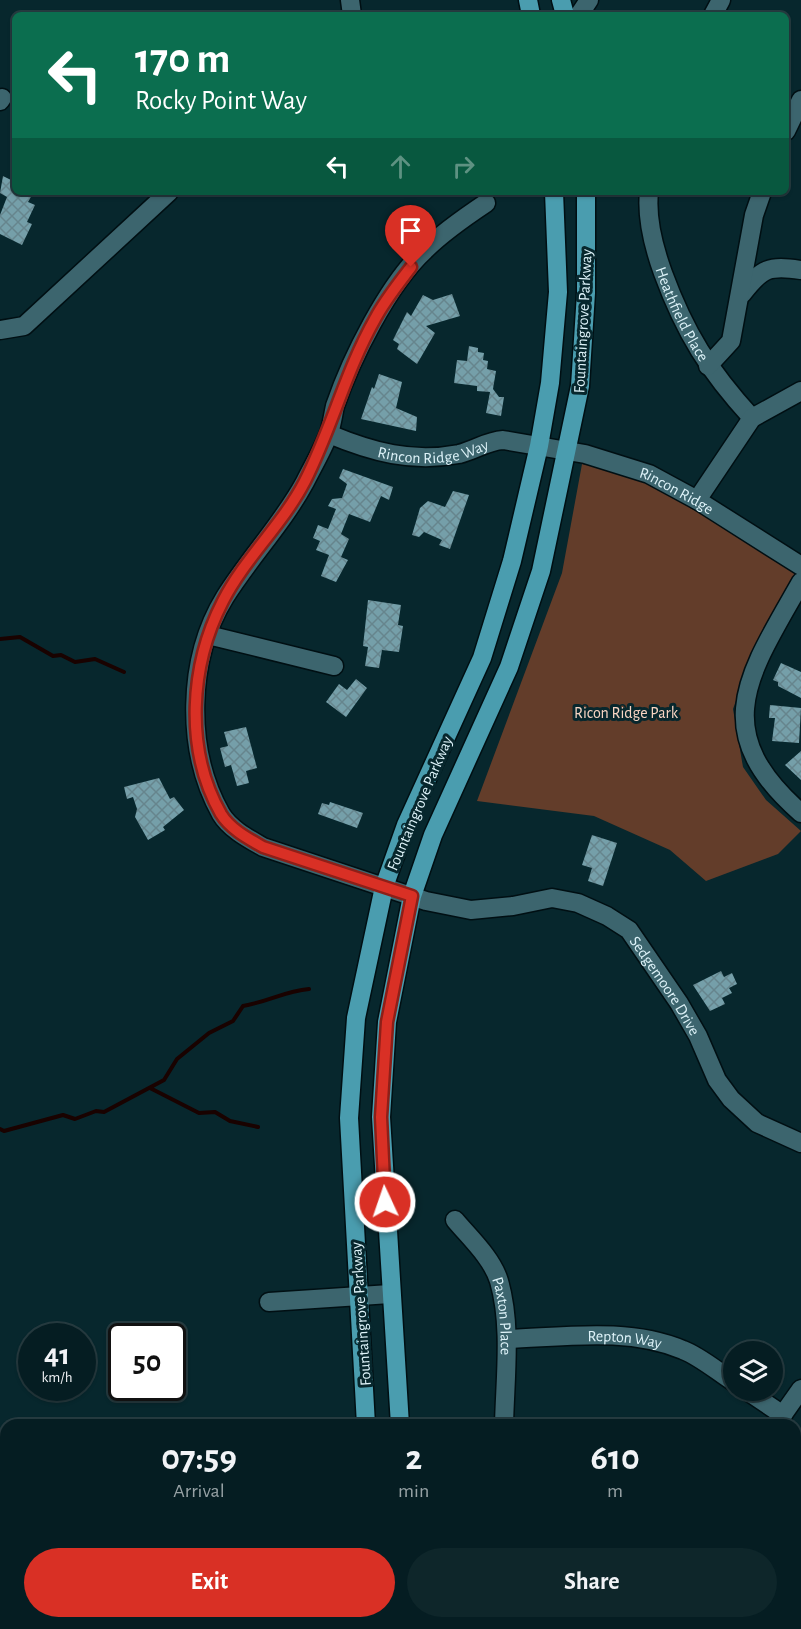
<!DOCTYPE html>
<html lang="en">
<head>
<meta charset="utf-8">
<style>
	:root { --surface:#051d22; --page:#0e262a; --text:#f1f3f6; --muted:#97a2a5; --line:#263b40; --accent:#d93025 }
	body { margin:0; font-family:"Alegreya Sans",sans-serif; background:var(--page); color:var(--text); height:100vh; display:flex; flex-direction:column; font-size:22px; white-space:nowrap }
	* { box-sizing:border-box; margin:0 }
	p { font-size:20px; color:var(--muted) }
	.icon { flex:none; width:33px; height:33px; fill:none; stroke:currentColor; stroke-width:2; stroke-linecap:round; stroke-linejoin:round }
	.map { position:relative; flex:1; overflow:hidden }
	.details { position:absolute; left:0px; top:1419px; width:801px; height:210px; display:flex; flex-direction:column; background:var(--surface); border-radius:18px 18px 0 0; box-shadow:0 2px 4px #0004,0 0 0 2px var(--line) }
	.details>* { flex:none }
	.top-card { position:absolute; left:12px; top:12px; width:777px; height:183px; border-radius:9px; box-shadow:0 2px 4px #0004,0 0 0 2px var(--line); background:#0b6e4f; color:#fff; overflow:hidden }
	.fabs { position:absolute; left:723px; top:1341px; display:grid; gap:12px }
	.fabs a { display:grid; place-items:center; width:60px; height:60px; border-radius:50%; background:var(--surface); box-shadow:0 2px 4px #0004,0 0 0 2px var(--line); font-size:30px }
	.speed { position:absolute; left:18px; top:1323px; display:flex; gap:12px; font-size:30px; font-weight:700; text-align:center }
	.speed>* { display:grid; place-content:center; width:78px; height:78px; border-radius:50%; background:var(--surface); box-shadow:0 2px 4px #0004,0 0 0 2px var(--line); line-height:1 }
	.speed small { font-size:15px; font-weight:400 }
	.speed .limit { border:3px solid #111; border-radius:9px; background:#fff; color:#111 }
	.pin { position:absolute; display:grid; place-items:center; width:51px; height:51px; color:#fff; margin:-62px -26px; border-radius:50% 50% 50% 0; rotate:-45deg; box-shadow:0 0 6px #0007 }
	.pin .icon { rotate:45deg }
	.me { position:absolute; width:66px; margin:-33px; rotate:357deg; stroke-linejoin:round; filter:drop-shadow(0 0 4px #0008) }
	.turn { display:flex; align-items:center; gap:21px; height:126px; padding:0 24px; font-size:27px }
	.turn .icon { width:78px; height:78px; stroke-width:2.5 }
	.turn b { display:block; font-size:42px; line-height:51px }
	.lanes { display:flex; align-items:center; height:57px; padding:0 24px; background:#0003; justify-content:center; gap:30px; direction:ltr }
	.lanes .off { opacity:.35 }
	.eta { display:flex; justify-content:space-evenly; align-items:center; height:102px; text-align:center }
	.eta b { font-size:36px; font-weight:700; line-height:42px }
	.action { display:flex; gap:12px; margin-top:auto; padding:12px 24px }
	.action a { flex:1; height:69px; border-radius:36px; background:var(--accent); color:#fff; font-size:24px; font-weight:700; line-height:69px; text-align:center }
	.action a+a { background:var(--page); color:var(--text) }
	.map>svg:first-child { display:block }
</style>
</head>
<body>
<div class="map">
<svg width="801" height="1629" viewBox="0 0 801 1629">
	<defs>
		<pattern id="building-cross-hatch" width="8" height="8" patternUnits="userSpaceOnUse" patternTransform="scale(1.5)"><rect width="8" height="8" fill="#759fa9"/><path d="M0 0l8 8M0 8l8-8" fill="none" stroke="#66858d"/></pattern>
	</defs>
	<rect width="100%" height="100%" fill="#07272d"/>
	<path fill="#633d2a" d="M 582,464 L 619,471 L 660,486 L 800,574 L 754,650 L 733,709 L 743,767 L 766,800 L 801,831 L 778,854 L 706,881 L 670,850 L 594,816 L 477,801 L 562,573 Z"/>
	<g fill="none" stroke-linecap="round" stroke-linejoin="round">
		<path stroke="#190200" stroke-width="4" d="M 0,639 L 20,637 L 53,656 L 61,655 L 75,662 L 95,659 L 124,672
			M 150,1088 L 199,1113 L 215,1112 L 230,1121 L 258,1127
			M 0,1129 L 4,1131 L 63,1115 L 75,1119 L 96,1111 L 104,1112 L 164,1080 L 177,1059 L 209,1033 L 233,1021 L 243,1006 C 267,1002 285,991 309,989
			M 0,1595 L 6,1599
			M 232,1623 L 242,1629"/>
	</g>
	<path fill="url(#building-cross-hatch)" d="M 3,176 L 15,182 L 15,192 L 32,195 L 28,202 L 35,205 L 27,222 L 32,224 L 22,245 L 0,234 L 0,215 L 7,197 L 0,193 Z
		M 452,294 L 460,316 L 426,326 L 435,333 L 417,364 L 397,349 L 399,344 L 393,340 L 407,312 L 411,316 L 423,295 L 433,300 Z
		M 469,346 L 478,348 L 478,352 L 484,353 L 483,360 L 488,361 L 487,369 L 496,371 L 493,389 L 499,397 L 504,397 L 501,416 L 486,413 L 490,392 L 477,391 L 477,386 L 454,383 L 457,360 L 467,361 Z
		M 379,374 L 402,382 L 396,408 L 417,417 L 416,431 L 361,419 L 372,387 L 374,389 Z
		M 343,469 L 393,487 L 389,500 L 381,496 L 370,522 L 349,514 L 341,534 L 349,539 L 341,557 L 348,560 L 336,582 L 321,576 L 329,555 L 316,550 L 320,541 L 313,538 L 318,525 L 328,529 L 336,509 L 328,506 L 332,499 L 342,498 L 347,484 L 339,478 Z
		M 453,491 L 469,495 L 450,549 L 439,545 L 442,540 L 424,532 L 419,537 L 412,535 L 420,508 L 428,501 L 445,507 Z
		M 368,600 L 401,605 L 398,625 L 403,626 L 399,652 L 382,650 L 379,668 L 365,666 L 368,647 L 363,646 Z
		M 781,663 L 801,672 L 801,698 L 778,686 L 778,682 L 773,680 Z
		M 356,679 L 367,688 L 346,717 L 326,702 L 339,684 L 347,690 Z
		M 770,705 L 801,708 L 799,743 L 772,741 L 775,718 L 769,718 Z
		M 246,727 L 257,768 L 246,771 L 249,783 L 237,786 L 231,765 L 225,767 L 220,748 L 228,746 L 224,732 Z
		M 801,751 L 801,780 L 785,765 Z
		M 159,778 L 170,799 L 174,797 L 184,810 L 163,827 L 165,830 L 148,840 L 135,817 L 137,809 L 133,797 L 127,799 L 124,787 Z
		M 330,802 L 363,813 L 357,828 L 318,814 L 322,803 L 329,805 Z
		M 592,835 L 617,843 L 603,886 L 588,881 L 592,868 L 582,865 Z
		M 721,971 L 724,977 L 732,973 L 737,984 L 729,988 L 732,993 L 722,998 L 725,1004 L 710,1011 L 693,985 Z"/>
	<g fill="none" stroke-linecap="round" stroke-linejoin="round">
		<g stroke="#000f13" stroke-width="21">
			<g id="minor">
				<path d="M 350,0 L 352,15"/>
				<path d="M 579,15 L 589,0"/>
				<path d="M 713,15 L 721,0"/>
				<path d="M 0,101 L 2,98"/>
				<path d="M 786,131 L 801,100"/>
				<path id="s1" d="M 649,192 C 646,219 654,248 663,273 C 685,333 709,371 752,418"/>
				<path id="s2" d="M 486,203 C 465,217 443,232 425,250 C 388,284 351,359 335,406 C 333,415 332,424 329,433 C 323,449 313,466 305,482 C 283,523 250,557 225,597 C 187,659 185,750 221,814 C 230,829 249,839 263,847 L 426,901 L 471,910 L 513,906 L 552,898 L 578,903 L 607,916 L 629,930 L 679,1003 L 698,1036 L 717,1080 L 731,1099 L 757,1123 L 801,1143"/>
				<path d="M 742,294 C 762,268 769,265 801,270"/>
				<path d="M 0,330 L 24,326 L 169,192"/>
				<path d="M 708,366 L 731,341 L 754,215 L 762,192"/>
				<path id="s3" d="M 329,434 C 372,452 412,463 459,454 C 475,450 487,441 503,440 L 585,454 L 649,474 L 697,500 L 801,566"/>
				<path d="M 697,500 L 752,418 L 801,391"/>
				<path d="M 801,582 C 749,674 706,730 801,813"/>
				<path d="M 208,635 L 334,666"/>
				<path id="s4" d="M 455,1220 C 470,1238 492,1258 499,1281 C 512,1326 505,1378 504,1425"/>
				<path d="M 269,1302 L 390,1294"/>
				<path id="s5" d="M 507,1339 C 565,1337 628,1327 683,1350 C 701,1357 718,1372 734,1382"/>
				<path d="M 746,1390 L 783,1415"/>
				<path d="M 777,1423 L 801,1389"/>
				<path d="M 474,1626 L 484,1629"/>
				<path d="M 654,1629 L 658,1623"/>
			</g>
		</g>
		<g stroke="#000f13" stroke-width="21">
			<path id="major" d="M 528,0 L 531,15
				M 561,0 L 565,15
				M 366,1425 L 349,1118 L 356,1018 L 384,887 L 406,825 L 482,658 L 512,561 L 539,446 L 550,383 L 558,292 L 554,192
				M 400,1425 L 381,1117 L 387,1022 L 412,896 L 433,835 L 509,667 L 541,571 L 580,386 L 586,293 L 586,192
				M 328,1629 L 330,1623
				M 362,1629 L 363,1623"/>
		</g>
		<use href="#minor" stroke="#3c656e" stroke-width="18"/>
		<use href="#major" stroke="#4a9daf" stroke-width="18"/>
	</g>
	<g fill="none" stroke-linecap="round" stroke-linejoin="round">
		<g stroke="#8d1f18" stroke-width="15">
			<path id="route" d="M 385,1202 L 381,1117 L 387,1022 L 412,896 L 263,847 C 249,839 230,829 221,814 C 184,749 190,665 223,601 C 245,558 283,524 305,481 C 332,428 346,370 375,319 C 385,300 399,283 411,267"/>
		</g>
		<use href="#route" stroke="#d93025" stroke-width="10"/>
	</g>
	<g text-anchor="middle" stroke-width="6" stroke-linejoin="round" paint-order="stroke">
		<g font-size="16" fill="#def3f9" stroke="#07272d">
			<text dy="6" stroke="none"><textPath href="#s1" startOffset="128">Heathfield Place</textPath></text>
			<text transform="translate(582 321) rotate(-87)" y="6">Fountaingrove Parkway</text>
			<text dy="6" stroke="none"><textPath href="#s3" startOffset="108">Rincon Ridge Way</textPath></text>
			<text dy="6" stroke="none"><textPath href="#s3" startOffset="362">Rincon Ridge</textPath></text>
			<text transform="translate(419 803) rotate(-67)" y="6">Fountaingrove Parkway</text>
			<text dy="6" stroke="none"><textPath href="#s2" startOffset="1212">Sedgemoore Drive</textPath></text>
			<text transform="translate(360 1314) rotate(-94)" y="6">Fountaingrove Parkway</text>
			<text dy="6" stroke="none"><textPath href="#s4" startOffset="111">Paxton Place</textPath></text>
			<text dy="6" stroke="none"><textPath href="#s5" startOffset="118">Repton Way</textPath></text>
		</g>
		<g font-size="16" fill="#f8d5c3" stroke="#07272d">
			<text x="626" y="718">Ricon Ridge Park</text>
		</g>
	</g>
</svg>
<div class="fabs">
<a><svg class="icon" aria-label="layers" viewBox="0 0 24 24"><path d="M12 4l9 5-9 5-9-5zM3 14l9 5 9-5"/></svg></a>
</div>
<div class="speed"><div>41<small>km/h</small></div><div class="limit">50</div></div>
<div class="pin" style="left:411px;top:267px;background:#d93025"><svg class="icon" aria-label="arrive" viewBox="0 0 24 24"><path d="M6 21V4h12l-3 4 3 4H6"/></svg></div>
<svg class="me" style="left:385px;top:1202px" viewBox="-20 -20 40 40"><circle r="17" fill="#d93025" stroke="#fff" stroke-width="3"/><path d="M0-11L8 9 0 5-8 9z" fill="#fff"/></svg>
<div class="top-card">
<div class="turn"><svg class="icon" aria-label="left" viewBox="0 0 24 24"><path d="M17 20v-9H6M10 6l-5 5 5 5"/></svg><div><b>170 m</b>Rocky Point Way</div></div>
<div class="lanes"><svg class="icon" aria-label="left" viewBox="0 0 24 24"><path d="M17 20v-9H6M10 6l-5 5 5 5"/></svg><svg class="icon off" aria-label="ahead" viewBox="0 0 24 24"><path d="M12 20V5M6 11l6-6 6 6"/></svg><svg class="icon off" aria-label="right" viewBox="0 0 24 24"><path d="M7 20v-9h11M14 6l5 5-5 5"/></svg></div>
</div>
<section class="details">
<div class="eta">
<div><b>07:59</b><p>Arrival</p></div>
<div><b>2</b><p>min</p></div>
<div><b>610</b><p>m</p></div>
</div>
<div class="action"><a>Exit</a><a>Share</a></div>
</section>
</div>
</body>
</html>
